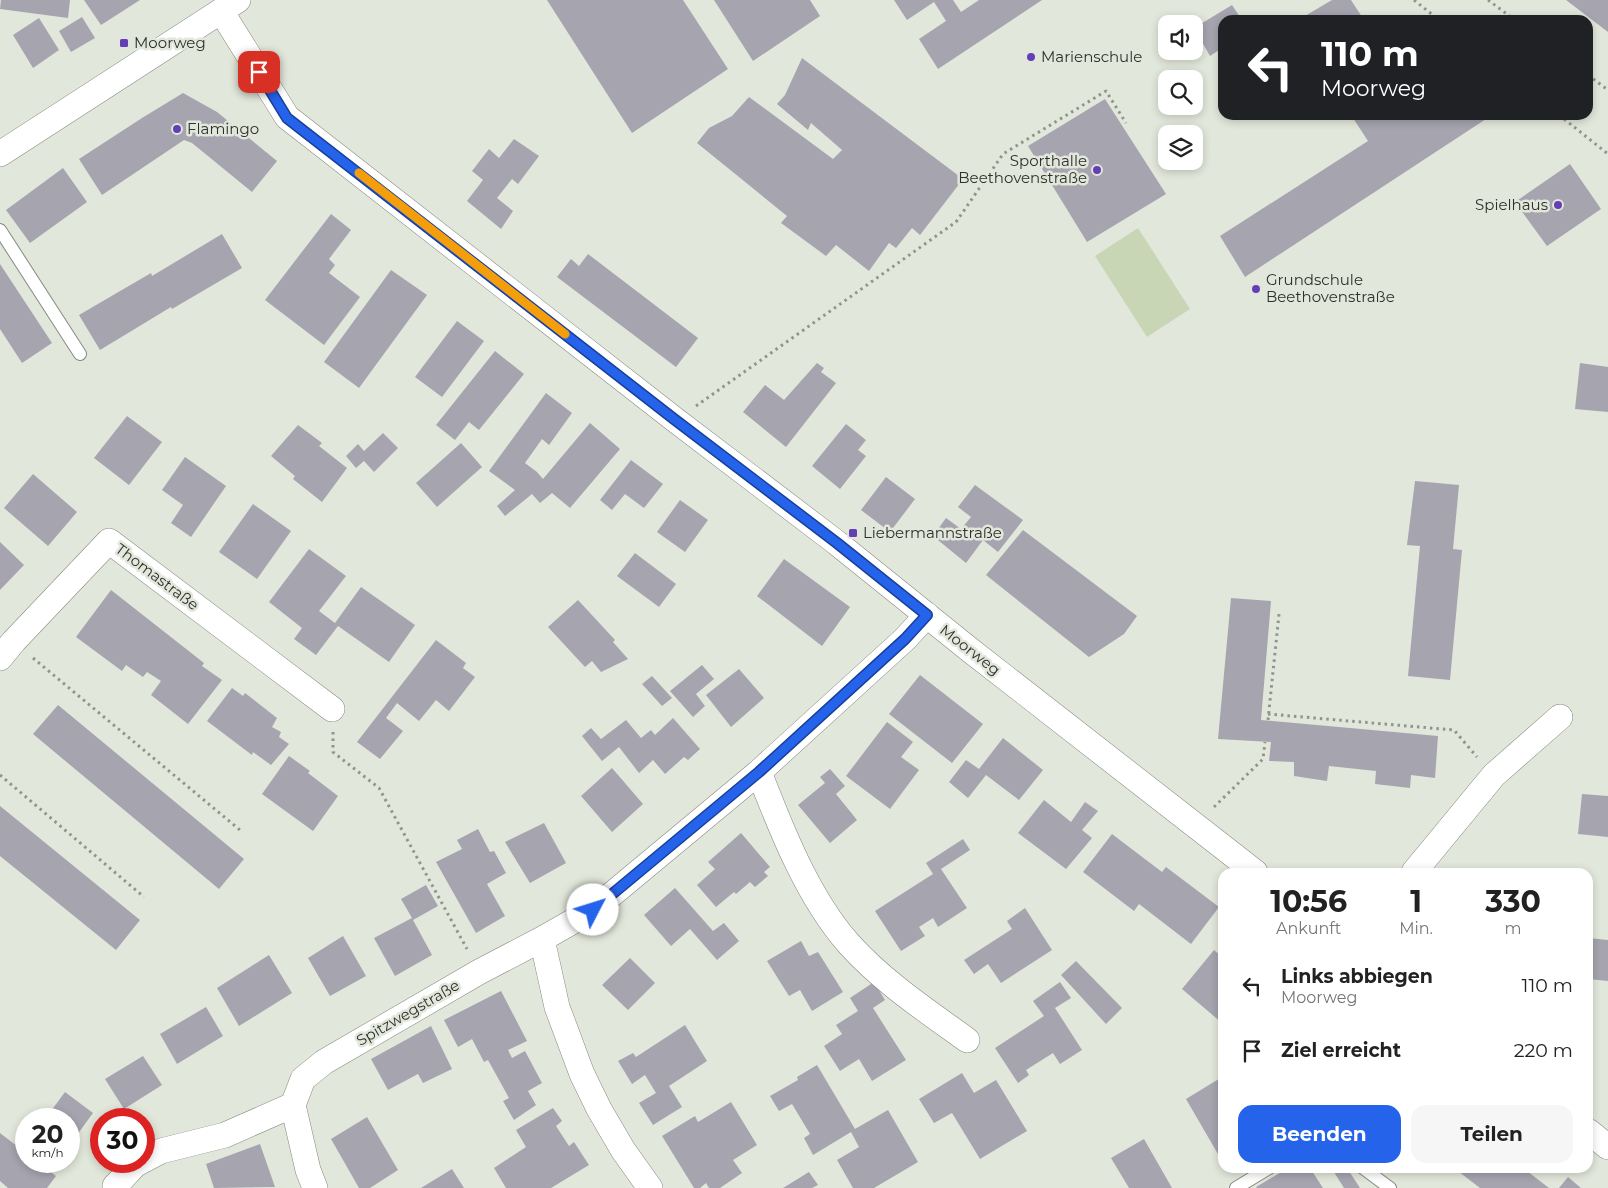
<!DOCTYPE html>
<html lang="de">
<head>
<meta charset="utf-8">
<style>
	:root { --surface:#fff; --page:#f6f6f6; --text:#222; --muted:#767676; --accent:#2563eb }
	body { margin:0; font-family:Montserrat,sans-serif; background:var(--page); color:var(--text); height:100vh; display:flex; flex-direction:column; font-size:19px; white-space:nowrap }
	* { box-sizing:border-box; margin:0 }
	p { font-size:16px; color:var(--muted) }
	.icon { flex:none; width:28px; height:28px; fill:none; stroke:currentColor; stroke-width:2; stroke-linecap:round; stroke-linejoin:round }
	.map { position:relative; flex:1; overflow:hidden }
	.details { position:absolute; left:1218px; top:868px; width:375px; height:305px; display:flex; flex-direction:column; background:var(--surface); border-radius:15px; box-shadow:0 2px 8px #0003 }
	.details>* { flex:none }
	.banner { position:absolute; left:1218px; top:15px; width:375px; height:105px; border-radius:15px; box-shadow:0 2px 8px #0003; background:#202124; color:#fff; overflow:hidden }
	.controls { position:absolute; left:1158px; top:15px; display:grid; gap:10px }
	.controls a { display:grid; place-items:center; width:45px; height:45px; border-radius:10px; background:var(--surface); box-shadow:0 2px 8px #0003; font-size:25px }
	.speed { position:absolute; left:15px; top:1108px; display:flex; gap:10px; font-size:25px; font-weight:700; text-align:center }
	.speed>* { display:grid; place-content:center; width:65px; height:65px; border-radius:50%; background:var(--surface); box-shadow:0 2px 8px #0003; line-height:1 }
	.speed small { font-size:12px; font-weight:400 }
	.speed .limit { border:8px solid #d22; background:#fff; color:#111 }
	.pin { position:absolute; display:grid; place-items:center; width:42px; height:42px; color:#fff; margin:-21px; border-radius:10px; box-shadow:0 2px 8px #0006 }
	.me { position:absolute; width:55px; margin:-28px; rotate:50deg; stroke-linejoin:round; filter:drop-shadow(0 0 4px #0008) }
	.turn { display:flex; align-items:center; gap:18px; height:105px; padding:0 20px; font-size:22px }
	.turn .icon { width:65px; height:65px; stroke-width:2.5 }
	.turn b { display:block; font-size:35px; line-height:42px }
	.eta { display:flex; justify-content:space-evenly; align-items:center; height:85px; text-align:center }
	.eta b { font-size:30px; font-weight:700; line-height:35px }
	.cta { display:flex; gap:10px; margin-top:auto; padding:10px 20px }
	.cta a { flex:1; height:58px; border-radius:15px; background:var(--accent); color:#fff; font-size:20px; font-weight:700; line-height:58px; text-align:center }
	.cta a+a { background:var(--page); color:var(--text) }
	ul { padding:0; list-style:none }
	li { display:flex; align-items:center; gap:15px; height:65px; padding:0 20px }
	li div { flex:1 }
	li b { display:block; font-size:19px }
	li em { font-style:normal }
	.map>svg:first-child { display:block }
</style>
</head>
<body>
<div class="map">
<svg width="1608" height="1188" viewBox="0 0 1608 1188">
	<rect width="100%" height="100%" fill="#e2e7db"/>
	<path fill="#c9d6b5" d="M 1138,228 L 1190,309 L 1147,337 L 1095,256 Z"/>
	<path fill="#a6a4af" d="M 1,0 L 70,0 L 68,18 L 0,9 Z
		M 84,0 L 140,0 L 101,25 Z
		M 547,0 L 683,0 L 728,69 L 632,133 Z
		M 714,0 L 810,0 L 820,16 L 753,61 Z
		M 894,0 L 953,0 L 961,12 L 979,0 L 1042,0 L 938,69 L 919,39 L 946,21 L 934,2 L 907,20 Z
		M 1332,0 L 1351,0 L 1364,20 L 1298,20 Z
		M 1566,0 L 1608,0 L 1608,32 Z
		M 1232,5 L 1242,20 L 1222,20 L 1222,48 L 1210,56 L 1194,28 Z
		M 82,17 L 95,38 L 71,52 L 59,31 Z
		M 39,18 L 59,50 L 33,68 L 13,35 Z
		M 802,58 L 963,179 L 920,235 L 912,228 L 896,248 L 889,243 L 869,271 L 836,245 L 826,256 L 781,223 L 787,216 L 697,143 L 709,128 L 732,116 L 749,97 L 833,159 L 842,150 L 811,123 L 808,130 L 777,104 L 785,95 Z
		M 183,93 L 217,112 L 277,161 L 252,192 L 192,143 L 184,140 L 102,195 L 79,159 L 142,118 Z
		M 1105,99 L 1166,194 L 1087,242 L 1028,146 Z
		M 1351,115 L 1484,115 L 1486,119 L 1245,277 L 1220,236 L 1368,141 Z
		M 514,139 L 539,156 L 518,184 L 512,179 L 497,198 L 513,211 L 501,229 L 467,201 L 483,180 L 472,171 L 489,149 L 499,158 Z
		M 1570,164 L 1601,209 L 1547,246 L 1515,202 Z
		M 63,168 L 87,202 L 30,243 L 6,210 Z
		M 331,214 L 351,230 L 329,259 L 335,265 L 329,273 L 360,297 L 324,345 L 265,300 Z
		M 222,234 L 242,268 L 172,309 L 171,307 L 100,350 L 79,315 L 151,273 L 152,276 Z
		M 588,254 L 698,338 L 676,367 L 557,277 L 571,259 L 579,266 Z
		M 0,264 L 52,343 L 22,363 L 0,329 Z
		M 391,270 L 427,295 L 359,388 L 324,362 Z
		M 457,321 L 484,341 L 442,397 L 415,377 Z
		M 495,351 L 524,374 L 479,430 L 469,422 L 455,440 L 436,425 Z
		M 817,363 L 824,368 L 821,372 L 836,383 L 786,447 L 743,412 L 765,385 L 784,400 Z
		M 1580,363 L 1608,367 L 1608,412 L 1575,409 Z
		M 546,393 L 572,413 L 549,445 L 542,439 L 525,463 L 537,472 L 543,479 L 590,423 L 620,449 L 570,508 L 552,493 L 540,503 L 532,494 L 505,516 L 497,506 L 515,490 L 489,471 Z
		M 127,416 L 162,442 L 129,485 L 94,458 Z
		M 846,424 L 866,440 L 858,450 L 866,456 L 840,489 L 812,466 Z
		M 298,425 L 322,443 L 319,446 L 347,468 L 322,502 L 293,479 L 295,476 L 271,456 Z
		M 383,433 L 398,448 L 374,472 L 364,461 L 356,468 L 346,456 L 358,444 L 364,451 Z
		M 461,443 L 482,467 L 437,507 L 416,483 Z
		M 185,457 L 226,486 L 191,537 L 171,523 L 183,505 L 162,490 Z
		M 631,460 L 663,484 L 644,508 L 625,494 L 612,510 L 600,500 Z
		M 33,474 L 77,512 L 48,546 L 4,508 Z
		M 886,477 L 915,499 L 890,532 L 861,510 Z
		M 1415,481 L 1459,485 L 1453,549 L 1462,550 L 1450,680 L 1408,676 L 1420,546 L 1407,545 Z
		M 975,485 L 1023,520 L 998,552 L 983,540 L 966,563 L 933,536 L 946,518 L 961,529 L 971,517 L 958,507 Z
		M 680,500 L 708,520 L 685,552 L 657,532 Z
		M 253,504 L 291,531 L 257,579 L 219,552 Z
		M 1023,530 L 1137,616 L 1124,634 L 1089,657 L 986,575 Z
		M 0,542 L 24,565 L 0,590 Z
		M 309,549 L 346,576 L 319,611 L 335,623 L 361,587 L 415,625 L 389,662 L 338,626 L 316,655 L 294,639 L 302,628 L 269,602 Z
		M 635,553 L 676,584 L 659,607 L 617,576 Z
		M 784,559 L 850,607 L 822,646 L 757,596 Z
		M 111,590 L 204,663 L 202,666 L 222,680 L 188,724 L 151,695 L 161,681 L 147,672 L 143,677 L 126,665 L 122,671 L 76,637 Z
		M 1231,598 L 1271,601 L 1261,720 L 1438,736 L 1435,778 L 1411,775 L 1410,788 L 1375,784 L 1376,771 L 1329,766 L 1327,781 L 1294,776 L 1294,762 L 1269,761 L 1271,742 L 1218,739 Z
		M 578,600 L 615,640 L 613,642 L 628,659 L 601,672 L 592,661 L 585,667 L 548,627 Z
		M 436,640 L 466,663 L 463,668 L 475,677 L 449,711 L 436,700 L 419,721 L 397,703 L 386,718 L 403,731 L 380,759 L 357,742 Z
		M 702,665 L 714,679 L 696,694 L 705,706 L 693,717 L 670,691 Z
		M 739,669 L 764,698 L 731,727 L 706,695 Z
		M 920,675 L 983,724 L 952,763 L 889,714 Z
		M 652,676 L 672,698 L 662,706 L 642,684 Z
		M 232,688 L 243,696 L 245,693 L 277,718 L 272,727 L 281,732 L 279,737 L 289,744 L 271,765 L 253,752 L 252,755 L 207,721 Z
		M 58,705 L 244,859 L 219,889 L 33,734 Z
		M 673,718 L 700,749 L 688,760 L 684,757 L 665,774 L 653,760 L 639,773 L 619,747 L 602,761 L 582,736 L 591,728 L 601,739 L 626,720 L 641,738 L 651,730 L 655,735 Z
		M 887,722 L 913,742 L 901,757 L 919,770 L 890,809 L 846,776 Z
		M 1003,738 L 1043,770 L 1019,800 L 986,775 L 968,798 L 949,782 L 966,760 L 979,769 Z
		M 289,756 L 310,771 L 308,773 L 338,796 L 313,831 L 262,794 Z
		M 612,768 L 643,804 L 612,832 L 581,796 Z
		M 830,769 L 845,786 L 836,794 L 857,820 L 830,843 L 798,805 L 825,783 L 820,777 Z
		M 1582,794 L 1608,796 L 1608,837 L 1578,834 Z
		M 1044,800 L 1071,822 L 1085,802 L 1098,811 L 1082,830 L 1092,838 L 1066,869 L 1018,833 Z
		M 0,806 L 140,920 L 116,950 L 0,856 Z
		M 544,823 L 566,863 L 530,883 L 505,842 Z
		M 478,829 L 490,852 L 494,851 L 506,873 L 487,884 L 505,916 L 476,933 L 436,862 L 462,849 L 457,840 Z
		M 741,833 L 770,867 L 764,872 L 768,876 L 755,887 L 750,882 L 736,894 L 734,892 L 716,907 L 697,885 L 715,869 L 708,862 Z
		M 1112,834 L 1162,872 L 1166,867 L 1219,907 L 1191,944 L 1139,904 L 1134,911 L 1083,872 Z
		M 963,839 L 970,850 L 941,869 L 967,908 L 938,927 L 933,918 L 919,927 L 925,936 L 901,951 L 875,911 L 933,874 L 926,863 Z
		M 426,885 L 438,906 L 413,920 L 432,955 L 395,976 L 374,938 L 412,918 L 401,899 Z
		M 675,888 L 713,931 L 724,923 L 739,941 L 717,960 L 690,929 L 671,946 L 644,915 Z
		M 1025,908 L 1052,950 L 1001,983 L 988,964 L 974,974 L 964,960 L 1012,929 L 1007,921 Z
		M 343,936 L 366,976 L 330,996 L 308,958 Z
		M 1588,938 L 1608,940 L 1608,981 L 1588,979 Z
		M 801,941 L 809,956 L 818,952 L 843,992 L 812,1011 L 800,990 L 789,996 L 767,961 Z
		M 1214,950 L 1222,957 L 1222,1023 L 1182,989 Z
		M 269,955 L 292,993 L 239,1026 L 217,988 Z
		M 630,958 L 655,983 L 628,1010 L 602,985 Z
		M 1076,961 L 1122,1008 L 1106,1024 L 1061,975 Z
		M 874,982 L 885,1000 L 873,1008 L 906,1060 L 872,1081 L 859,1059 L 840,1071 L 824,1046 L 842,1034 L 836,1025 L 858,1011 L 850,998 Z
		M 1060,982 L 1071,998 L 1055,1008 L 1082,1050 L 1060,1064 L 1053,1053 L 1026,1070 L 1029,1075 L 1018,1083 L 995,1048 L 1044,1016 L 1033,1001 Z
		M 501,991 L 527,1041 L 508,1050 L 512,1058 L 525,1051 L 542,1083 L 528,1091 L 536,1105 L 514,1120 L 503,1101 L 509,1098 L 488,1060 L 484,1062 L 472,1039 L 458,1047 L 444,1020 Z
		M 206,1007 L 223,1036 L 177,1064 L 160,1034 Z
		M 685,1025 L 707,1061 L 669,1086 L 682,1107 L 653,1125 L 639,1103 L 656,1093 L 645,1075 L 632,1084 L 618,1061 L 633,1053 L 636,1057 Z
		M 431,1026 L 452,1069 L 423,1083 L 418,1074 L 388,1090 L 371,1059 Z
		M 143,1056 L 162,1085 L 124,1109 L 105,1079 Z
		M 817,1065 L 855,1129 L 888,1110 L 918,1162 L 874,1188 L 853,1188 L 837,1160 L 859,1147 L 851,1132 L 813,1155 L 804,1138 L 810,1134 L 792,1104 L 779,1111 L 770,1096 L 798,1080 L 797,1077 Z
		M 962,1073 L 974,1093 L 996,1080 L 1027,1131 L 980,1159 L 952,1113 L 934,1123 L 919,1099 Z
		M 1222,1077 L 1222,1161 L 1186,1099 Z
		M 65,1092 L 93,1113 L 69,1146 L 69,1119 L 45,1119 Z
		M 731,1102 L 757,1145 L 733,1160 L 742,1173 L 720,1188 L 709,1188 L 706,1183 L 700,1188 L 694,1188 L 662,1136 L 695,1116 L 698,1122 Z
		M 553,1108 L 562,1121 L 556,1126 L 569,1146 L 574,1142 L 589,1165 L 551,1188 L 506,1188 L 494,1168 L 526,1147 L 516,1130 Z
		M 367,1117 L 398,1170 L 370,1188 L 359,1188 L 331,1139 Z
		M 0,1133 L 26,1153 L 26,1161 L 37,1161 L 56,1176 L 47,1188 L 8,1188 L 0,1181 Z
		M 1144,1139 L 1172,1188 L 1129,1188 L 1111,1158 Z
		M 260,1144 L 275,1187 L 214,1188 L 206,1164 Z
		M 1288,1168 L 1310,1168 L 1323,1188 L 1257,1188 L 1256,1187 Z
		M 1342,1168 L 1347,1168 L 1360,1188 L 1344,1188 L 1334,1172 Z
		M 1454,1168 L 1523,1168 L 1549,1188 L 1480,1188 Z
		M 452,1169 L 464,1188 L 421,1188 Z
		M 809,1172 L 818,1185 L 812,1188 L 783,1188 Z
		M 1568,1177 L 1581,1188 L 1559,1188 Z"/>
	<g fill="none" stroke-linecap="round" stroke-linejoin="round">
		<g stroke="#868a80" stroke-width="14">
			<path id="service" d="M 0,230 L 80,354
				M 1363,1168 L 1390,1188
				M 1236,1188 L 1269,1168"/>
		</g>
		<g stroke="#868a80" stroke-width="26">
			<path id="minor" d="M 221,11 L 287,117 L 674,419 L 837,543 L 970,650 L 1255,872
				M 0,154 L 238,0
				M 0,658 L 14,641 L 109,541 L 332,709
				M 759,772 C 781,829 808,898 849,944 C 883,982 927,1011 967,1040
				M 1414,872 L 1494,775 L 1560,717
				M 1588,1131 L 1608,1147
				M 144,1160 L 161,1151 L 225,1135 L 293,1105
				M 115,1186 L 135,1165 L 142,1161
				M 315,1188 L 308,1170 L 293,1105 L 303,1079 L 324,1062 L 479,972 L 542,939
				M 650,1188 L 623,1150 L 599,1109 L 582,1074 L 557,1007 L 542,939 L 593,910 L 759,772 L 905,639 L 927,615"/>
		</g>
		<path stroke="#91948c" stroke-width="3" stroke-dasharray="2.5 4" stroke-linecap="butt" d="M 1414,0 L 1439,20
			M 1488,0 L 1515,20
			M 1588,75 L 1608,90
			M 1559,115 L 1608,154
			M 696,406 L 956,222 L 1003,154 L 1106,91 L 1126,123
			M 33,658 L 240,830
			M 1268,714 L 1454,730 L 1477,757
			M 1268,720 L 1279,614
			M 333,732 L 333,752 L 379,788 L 467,949
			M 0,775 L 144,897
			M 1214,807 L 1263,759 L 1265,742"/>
		<use href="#service" stroke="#fff" stroke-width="12"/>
		<use href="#minor" stroke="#fff" stroke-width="25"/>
	</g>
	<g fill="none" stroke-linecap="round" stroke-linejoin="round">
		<g stroke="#184099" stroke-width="12">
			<path id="route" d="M 259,72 L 287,118 L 674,419 L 837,543 L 927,615 L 905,639 L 759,772 L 593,910"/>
		</g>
		<use href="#route" stroke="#2563eb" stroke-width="9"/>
		<path stroke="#f59e0b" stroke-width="9" d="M 359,173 L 565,334"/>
	</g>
	<g fill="#643eb6" stroke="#e2e7db" stroke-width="2">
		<rect x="119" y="38" width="10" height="10" rx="2.5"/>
		<circle cx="1031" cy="57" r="5"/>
		<circle cx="177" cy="129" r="5"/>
		<circle cx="1097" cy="170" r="5"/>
		<circle cx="1558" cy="205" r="5"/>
		<circle cx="1256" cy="289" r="5"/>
		<rect x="848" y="528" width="10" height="10" rx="2.5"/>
	</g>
	<g text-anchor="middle" stroke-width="5" stroke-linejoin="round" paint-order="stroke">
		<g font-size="15" fill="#2f302c" stroke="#e2e7db" text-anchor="start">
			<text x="134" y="48">Moorweg</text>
			<text x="1041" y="62">Marienschule</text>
			<text x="187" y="134">Flamingo</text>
			<text x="1087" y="166" text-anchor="end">Sporthalle<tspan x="1087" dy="17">Beethovenstraße</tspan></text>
			<text x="1548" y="210" text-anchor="end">Spielhaus</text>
			<text x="1266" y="285">Grundschule<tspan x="1266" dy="17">Beethovenstraße</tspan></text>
			<text x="863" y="538">Liebermannstraße</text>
		</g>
		<g font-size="15" fill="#2f302c" stroke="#e2e7db">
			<text transform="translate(157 577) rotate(37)" y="5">Thomastraße</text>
			<text transform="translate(970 650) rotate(38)" y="5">Moorweg</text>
			<text transform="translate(408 1013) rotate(-30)" y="5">Spitzwegstraße</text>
		</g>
	</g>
</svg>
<div class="controls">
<a><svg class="icon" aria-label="sound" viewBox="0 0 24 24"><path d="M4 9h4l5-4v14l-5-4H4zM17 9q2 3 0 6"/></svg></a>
<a><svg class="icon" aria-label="search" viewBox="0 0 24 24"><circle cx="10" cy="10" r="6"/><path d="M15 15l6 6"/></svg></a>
<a><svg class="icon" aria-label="layers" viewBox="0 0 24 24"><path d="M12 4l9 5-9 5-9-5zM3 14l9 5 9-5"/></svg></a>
</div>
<div class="speed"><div>20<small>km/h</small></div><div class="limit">30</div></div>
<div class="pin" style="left:259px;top:72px;background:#d93025"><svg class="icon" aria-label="arrive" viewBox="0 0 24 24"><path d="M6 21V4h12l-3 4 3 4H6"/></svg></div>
<svg class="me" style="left:593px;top:910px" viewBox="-20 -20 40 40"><circle r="19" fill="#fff"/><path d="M0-13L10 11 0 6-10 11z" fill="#2563eb"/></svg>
<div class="banner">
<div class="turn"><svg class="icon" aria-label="left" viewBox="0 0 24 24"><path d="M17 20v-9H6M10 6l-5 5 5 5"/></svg><div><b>110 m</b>Moorweg</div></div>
</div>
<section class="details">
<div class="eta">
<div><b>10:56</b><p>Ankunft</p></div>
<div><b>1</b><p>Min.</p></div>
<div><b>330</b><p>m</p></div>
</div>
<ul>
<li><svg class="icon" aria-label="left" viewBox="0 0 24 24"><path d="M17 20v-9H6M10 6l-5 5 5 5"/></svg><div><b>Links abbiegen</b><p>Moorweg</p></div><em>110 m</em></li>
<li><svg class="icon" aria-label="arrive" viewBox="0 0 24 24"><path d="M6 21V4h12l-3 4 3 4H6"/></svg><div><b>Ziel erreicht</b></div><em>220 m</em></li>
</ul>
<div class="cta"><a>Beenden</a><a>Teilen</a></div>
</section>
</div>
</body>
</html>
